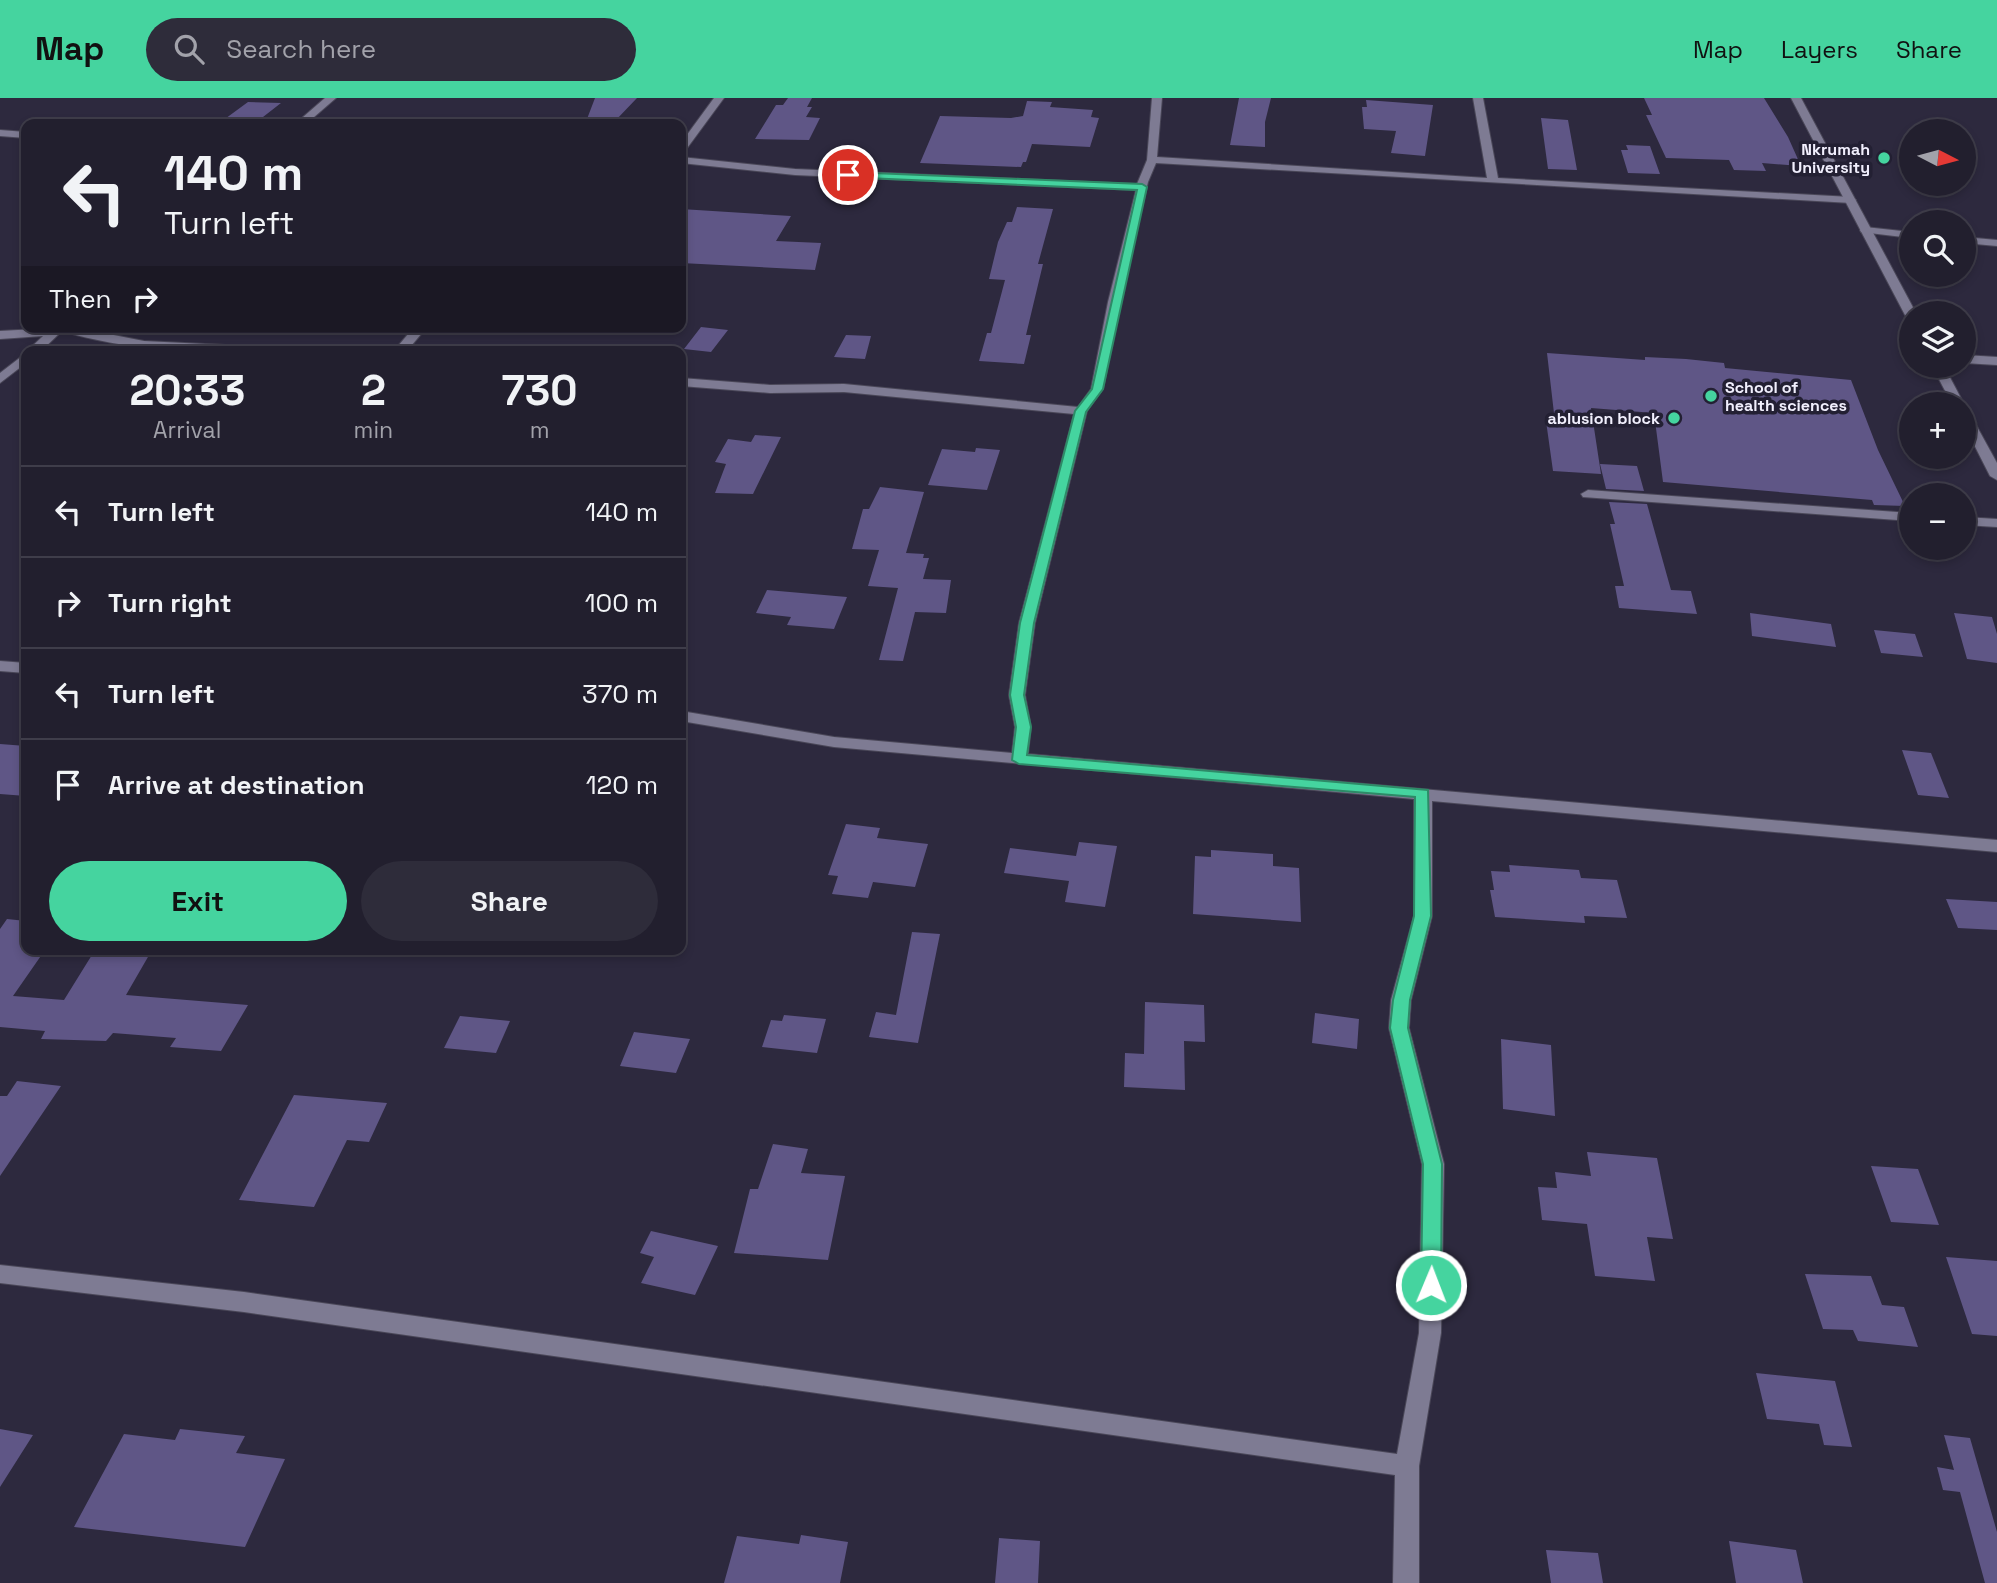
<!DOCTYPE html>
<html lang="en">
<head>
<meta charset="utf-8">
<style>
	:root { --surface:#221f2e; --page:#2e2c3a; --text:#f1f3f6; --muted:#a2a2aa; --line:#3f3d4a; --accent:#45d49f }
	body { margin:0; font-family:"Space Grotesk",sans-serif; background:var(--page); color:var(--text); height:100vh; display:flex; flex-direction:column; font-size:26px; white-space:nowrap }
	* { box-sizing:border-box; margin:0 }
	p { font-size:23px; color:var(--muted) }
	.icon { flex:none; width:38px; height:38px; fill:none; stroke:currentColor; stroke-width:2; stroke-linecap:round; stroke-linejoin:round }
	.map { position:relative; flex:1; overflow:hidden }
	.details { position:absolute; left:21px; top:248px; width:665px; height:609px; display:flex; flex-direction:column; background:var(--surface); border-radius:14px; box-shadow:0 4px 10px #0003,0 0 0 2px var(--line) }
	.details>* { flex:none }
	.hud { position:absolute; left:21px; top:21px; width:665px; height:214px; border-radius:14px; box-shadow:0 4px 10px #0003,0 0 0 2px var(--line); background:#221f2e; color:var(--text); overflow:hidden }
	.needle { width:46px; rotate:96deg }
	.fabs { position:absolute; left:1899px; top:21px; display:grid; gap:14px }
	.fabs a { display:grid; place-items:center; width:77px; height:77px; border-radius:50%; background:var(--surface); box-shadow:0 4px 10px #0003,0 0 0 2px var(--line); font-size:35px }
	.pin { position:absolute; display:grid; place-items:center; width:60px; height:60px; color:#fff; margin:-30px; border:4px solid #fff; border-radius:50%; box-shadow:0 2px 7px #0007 }
	.me { position:absolute; width:77px; margin:-38px; rotate:1deg; stroke-linejoin:round; filter:drop-shadow(0 0 5px #0008) }
	.turn { display:flex; align-items:center; gap:24px; height:147px; padding:0 28px; font-size:32px }
	.turn .icon { width:91px; height:91px; stroke-width:2.5 }
	.turn b { display:block; font-size:49px; line-height:60px }
	.then { display:flex; align-items:center; height:66px; padding:0 28px; background:#0003; gap:14px; font-size:26px }
	.eta { display:flex; justify-content:space-evenly; align-items:center; height:119px; text-align:center }
	.eta b { font-size:42px; font-weight:800; line-height:49px }
	.primary-button { display:flex; gap:14px; margin-top:auto; padding:14px 28px }
	.primary-button a { flex:1; height:80px; border-radius:42px; background:var(--accent); color:#111; font-size:28px; font-weight:800; line-height:80px; text-align:center }
	.primary-button a+a { background:var(--page); color:var(--text) }
	ul { padding:0; list-style:none }
	li { display:flex; align-items:center; gap:21px; height:91px; padding:0 28px; border-top:2px solid var(--line) }
	li div { flex:1 }
	li b { display:block; font-size:26px }
	li em { font-style:normal }
	header { display:flex; align-items:center; gap:42px; box-sizing:border-box; height:98px; padding:0 35px; background:var(--accent); color:#111 }
	header strong { font-size:33px }
	nav { display:flex; gap:38px; margin-inline-start:auto; font-size:24px }
	.search { width:490px; height:63px; background:var(--page); display:flex; align-items:center; gap:18px; box-sizing:border-box; padding:0 24px; border-radius:38px; color:var(--muted); font-size:26px }
	.map>svg:first-child { display:block }
</style>
</head>
<body>
<header>
<strong>Map</strong>
<div class="search"><svg class="icon" aria-label="search" viewBox="0 0 24 24"><circle cx="10" cy="10" r="6"/><path d="M15 15l6 6"/></svg>Search here</div>
<nav><a>Map</a><a>Layers</a><a>Share</a></nav>
</header>
<div class="map">
<svg width="1997" height="1485" viewBox="0 0 1997 1485">
	<rect width="100%" height="100%" fill="#2d293e"/>
	<path fill="#5f5686" d="M 595,0 L 637,0 L 615,23 L 587,21 Z
		M 788,0 L 812,0 L 807,9 L 812,9 L 806,19 L 820,20 L 809,42 L 755,41 L 776,7 L 783,7 Z
		M 1239,0 L 1271,0 L 1265,24 L 1265,49 L 1230,47 Z
		M 1644,0 L 1764,0 L 1788,39 L 1801,68 L 1762,65 L 1766,73 L 1734,72 L 1729,62 L 1666,60 L 1646,17 L 1652,17 Z
		M 1366,2 L 1433,7 L 1425,58 L 1391,55 L 1396,33 L 1364,31 L 1362,9 L 1367,9 Z
		M 1027,3 L 1052,4 L 1050,9 L 1093,12 L 1091,19 L 1099,20 L 1090,49 L 1032,46 L 1026,64 L 1023,64 L 1021,69 L 920,65 L 940,18 L 1011,20 L 1023,18 Z
		M 248,4 L 281,5 L 254,26 L 218,26 Z
		M 1541,20 L 1568,22 L 1577,72 L 1548,71 Z
		M 1626,47 L 1650,48 L 1660,76 L 1628,75 L 1621,52 L 1628,52 Z
		M 1017,109 L 1053,111 L 1038,166 L 1043,166 L 1026,237 L 1031,237 L 1024,266 L 979,263 L 987,235 L 991,235 L 1005,182 L 989,181 L 998,144 L 1007,124 L 1012,124 Z
		M 681,111 L 791,118 L 776,143 L 821,145 L 815,172 L 681,165 Z
		M 701,229 L 728,232 L 711,254 L 684,251 Z
		M 846,237 L 871,238 L 865,261 L 834,259 Z
		M 1547,255 L 1645,262 L 1645,259 L 1686,261 L 1724,265 L 1725,270 L 1851,282 L 1878,352 L 1905,408 L 1874,407 L 1872,402 L 1663,384 L 1654,315 L 1591,310 L 1601,376 L 1553,373 L 1546,323 L 1555,324 Z
		M 755,337 L 781,339 L 753,396 L 715,395 L 726,366 L 715,364 L 728,341 L 751,344 Z
		M 976,350 L 1000,352 L 987,392 L 928,387 L 942,351 L 975,354 Z
		M 1600,366 L 1637,368 L 1644,393 L 1606,391 Z
		M 880,389 L 924,394 L 906,455 L 924,456 L 923,460 L 929,460 L 923,481 L 951,482 L 946,515 L 915,514 L 903,563 L 879,562 L 898,490 L 868,488 L 879,452 L 852,451 L 863,411 L 869,411 Z
		M 1609,404 L 1647,406 L 1671,492 L 1691,493 L 1697,516 L 1619,510 L 1615,488 L 1624,488 L 1610,426 L 1615,426 Z
		M 767,492 L 847,499 L 834,531 L 787,527 L 791,519 L 756,515 Z
		M 1750,515 L 1831,526 L 1836,549 L 1752,538 Z
		M 1954,515 L 1992,519 L 1997,536 L 1997,565 L 1967,561 Z
		M 1874,532 L 1915,536 L 1923,559 L 1881,555 Z
		M 0,646 L 26,648 L 26,698 L 0,696 Z
		M 1902,652 L 1931,655 L 1949,700 L 1918,697 Z
		M 846,726 L 880,730 L 877,740 L 928,746 L 915,789 L 873,784 L 868,800 L 832,796 L 838,778 L 828,777 Z
		M 1079,744 L 1117,748 L 1105,809 L 1065,804 L 1069,783 L 1004,775 L 1010,750 L 1076,758 Z
		M 1211,752 L 1273,756 L 1273,768 L 1299,770 L 1301,824 L 1193,816 L 1195,758 L 1211,759 Z
		M 1509,767 L 1579,772 L 1581,780 L 1617,782 L 1627,820 L 1584,818 L 1585,825 L 1495,819 L 1490,792 L 1494,792 L 1491,773 L 1510,774 Z
		M 1946,801 L 1997,804 L 1997,832 L 1958,830 Z
		M 7,821 L 26,823 L 26,852 L 45,852 L 13,898 L 64,902 L 95,852 L 152,852 L 126,897 L 248,907 L 221,953 L 170,949 L 176,940 L 113,935 L 106,943 L 41,941 L 45,933 L 0,929 L 0,831 Z
		M 912,834 L 940,836 L 918,945 L 869,939 L 876,914 L 896,917 Z
		M 1145,904 L 1204,907 L 1205,944 L 1184,943 L 1185,992 L 1124,989 L 1125,955 L 1144,956 Z
		M 1315,915 L 1359,921 L 1357,951 L 1312,945 Z
		M 784,917 L 826,921 L 817,955 L 762,949 L 771,922 L 782,923 Z
		M 460,918 L 510,923 L 496,955 L 444,950 Z
		M 634,934 L 690,941 L 676,975 L 620,968 Z
		M 1501,941 L 1551,947 L 1555,1018 L 1503,1011 Z
		M 17,983 L 61,988 L 0,1078 L 0,998 L 7,998 Z
		M 294,997 L 387,1005 L 369,1044 L 347,1042 L 314,1109 L 239,1102 Z
		M 773,1046 L 808,1051 L 801,1075 L 845,1078 L 828,1162 L 734,1155 L 750,1091 L 758,1091 Z
		M 1587,1054 L 1657,1060 L 1673,1141 L 1647,1139 L 1655,1183 L 1595,1178 L 1587,1126 L 1542,1122 L 1538,1089 L 1557,1090 L 1555,1074 L 1591,1078 Z
		M 1871,1068 L 1918,1071 L 1939,1127 L 1891,1124 Z
		M 651,1133 L 718,1148 L 695,1197 L 641,1185 L 654,1159 L 640,1155 Z
		M 1946,1159 L 1997,1163 L 1997,1238 L 1972,1236 Z
		M 1805,1176 L 1871,1178 L 1882,1207 L 1904,1209 L 1918,1249 L 1858,1243 L 1853,1232 L 1823,1231 Z
		M 1756,1275 L 1835,1283 L 1852,1349 L 1824,1347 L 1819,1326 L 1767,1321 Z
		M 0,1331 L 33,1337 L 0,1389 Z
		M 180,1331 L 245,1338 L 236,1355 L 285,1361 L 245,1449 L 74,1429 L 124,1336 L 175,1342 Z
		M 1944,1337 L 1970,1340 L 1997,1434 L 1997,1485 L 1985,1485 L 1960,1394 L 1943,1392 L 1937,1369 L 1954,1372 Z
		M 801,1437 L 848,1444 L 840,1485 L 724,1485 L 737,1438 L 799,1446 Z
		M 999,1440 L 1040,1443 L 1038,1485 L 995,1485 Z
		M 1729,1443 L 1796,1452 L 1803,1485 L 1736,1485 Z
		M 1546,1452 L 1598,1455 L 1603,1485 L 1551,1485 Z"/>
	<g fill="none" stroke-linecap="round" stroke-linejoin="round">
		<g stroke="#4a4758" stroke-width="2">
			<path id="street" d="M 325,0 L 336,0 L 306,26 L 295,26 Z
				M 714,0 L 724,0 L 685,53 L 681,54 L 681,45 Z
				M 1152,0 L 1162,0 L 1157,59 L 1487,80 L 1473,0 L 1483,0 L 1498,80 L 1851,99 L 1856,102 L 1851,105 L 1156,65 L 1148,84 L 1120,204 L 1103,291 L 1087,313 L 1035,525 L 1025,597 L 1031,629 L 1028,656 L 1997,742 L 1997,754 L 1432,703 L 1432,818 L 1411,902 L 1409,930 L 1444,1066 L 1441,1235 L 1419,1368 L 1419,1485 L 1393,1485 L 1395,1377 L 244,1214 L 0,1185 L 0,1167 L 244,1194 L 1397,1356 L 1419,1235 L 1422,1066 L 1389,930 L 1391,902 L 1414,818 L 1414,701 L 834,649 L 681,623 L 681,613 L 834,639 L 1012,655 L 1015,629 L 1009,597 L 1019,525 L 1074,316 L 844,294 L 770,295 L 681,288 L 681,280 L 770,287 L 844,286 L 1078,309 L 1091,291 L 1108,204 L 1136,92 L 795,77 L 681,65 L 681,59 L 795,71 L 1137,86 L 1147,62 Z
				M 0,32 L 26,34 L 26,40 L 0,38 Z
				M 1865,129 L 1911,134 L 1911,140 L 1861,134 L 1860,132 Z
				M 1964,139 L 1997,142 L 1997,148 L 1964,145 Z
				M 73,229 L 144,243 L 288,250 L 294,254 C 216,254 137,256 62,233 L 40,254 L 26,254 L 43,238 L 0,241 L 0,233 Z
				M 414,229 L 427,229 L 406,254 L 393,254 Z
				M 26,255 L 26,265 L 0,285 L 0,275 Z
				M 1964,257 L 1997,259 L 1997,267 L 1964,265 Z
				M 1588,392 L 1911,415 L 1911,423 L 1583,399 L 1581,396 Z
				M 1964,419 L 1997,421 L 1997,429 L 1964,427 Z
				M 0,563 L 26,565 L 26,575 L 0,573 Z"/>
		</g>
		<g stroke="#4a4758" stroke-width="2">
			<path id="secondary" d="M 1791,0 L 1801,0 L 1916,215 L 1911,215 L 1911,221 L 1905,217 Z
				M 1932,268 L 1944,268 L 1964,306 L 1964,307 L 1952,306 Z
				M 1964,312 L 1970,316 L 1997,365 L 1997,382 L 1990,378 L 1964,327 Z"/>
		</g>
		<use href="#street" fill="#7e7b93" fill-rule="evenodd"/>
		<use href="#secondary" fill="#7e7b93" fill-rule="evenodd"/>
	</g>
	<path fill="#45d49f" stroke="#2d8a67" stroke-width="2" d="M 848,74 L 1142,86 L 1147,89 L 1103,291 L 1086,314 L 1034,525 L 1024,597 L 1031,629 L 1027,657 L 1428,692 L 1431,818 L 1410,902 L 1408,930 L 1442,1066 L 1441,1187 L 1438,1193 L 1431,1196 L 1424,1193 L 1421,1187 L 1423,1066 L 1390,930 L 1393,902 L 1414,818 L 1415,699 L 1019,666 L 1012,662 L 1016,629 L 1010,597 L 1020,525 L 1075,313 L 1092,291 L 1137,92 L 844,79 Z"/>
	<g fill="#45d49f" stroke="#232033" stroke-width="2.5">
		<circle cx="1884" cy="60" r="7"/>
		<circle cx="1711" cy="298" r="7"/>
		<circle cx="1674" cy="320" r="7"/>
	</g>
	<g text-anchor="middle" stroke-width="7" stroke-linejoin="round" paint-order="stroke">
		<g font-size="16" font-weight="bold" fill="#f1effd" stroke="#232033" text-anchor="end">
			<text x="1870" y="57">Nkrumah<tspan x="1870" dy="18">University</tspan></text>
			<text x="1725" y="295" text-anchor="start">School of<tspan x="1725" dy="18">health sciences</tspan></text>
			<text x="1660" y="326">ablusion block</text>
		</g>
	</g>
</svg>
<div class="fabs">
<a><svg class="needle" viewBox="-14 -14 28 28"><path d="M0-13l5 13h-10z" fill="#e53935"/><path d="M0 13l5-13h-10z" fill="#a2a2aa"/></svg></a>
<a><svg class="icon" aria-label="search" viewBox="0 0 24 24"><circle cx="10" cy="10" r="6"/><path d="M15 15l6 6"/></svg></a>
<a><svg class="icon" aria-label="layers" viewBox="0 0 24 24"><path d="M12 4l9 5-9 5-9-5zM3 14l9 5 9-5"/></svg></a>
<a>+</a>
<a>−</a>
</div>
<div class="pin" style="left:848px;top:77px;background:#d93025"><svg class="icon" aria-label="arrive" viewBox="0 0 24 24"><path d="M6 21V4h12l-3 4 3 4H6"/></svg></div>
<svg class="me" style="left:1431px;top:1187px" viewBox="-20 -20 40 40"><circle r="17" fill="#45d49f" stroke="#fff" stroke-width="3"/><path d="M0-11L8 9 0 5-8 9z" fill="#fff"/></svg>
<div class="hud">
<div class="turn"><svg class="icon" aria-label="left" viewBox="0 0 24 24"><path d="M17 20v-9H6M10 6l-5 5 5 5"/></svg><div><b>140 m</b>Turn left</div></div>
<div class="then">Then<svg class="icon" aria-label="right" viewBox="0 0 24 24"><path d="M7 20v-9h11M14 6l5 5-5 5"/></svg></div>
</div>
<section class="details">
<div class="eta">
<div><b>20:33</b><p>Arrival</p></div>
<div><b>2</b><p>min</p></div>
<div><b>730</b><p>m</p></div>
</div>
<ul>
<li><svg class="icon" aria-label="left" viewBox="0 0 24 24"><path d="M17 20v-9H6M10 6l-5 5 5 5"/></svg><div><b>Turn left</b></div><em>140 m</em></li>
<li><svg class="icon" aria-label="right" viewBox="0 0 24 24"><path d="M7 20v-9h11M14 6l5 5-5 5"/></svg><div><b>Turn right</b></div><em>100 m</em></li>
<li><svg class="icon" aria-label="left" viewBox="0 0 24 24"><path d="M17 20v-9H6M10 6l-5 5 5 5"/></svg><div><b>Turn left</b></div><em>370 m</em></li>
<li><svg class="icon" aria-label="arrive" viewBox="0 0 24 24"><path d="M6 21V4h12l-3 4 3 4H6"/></svg><div><b>Arrive at destination</b></div><em>120 m</em></li>
</ul>
<div class="primary-button"><a>Exit</a><a>Share</a></div>
</section>
</div>
</body>
</html>
